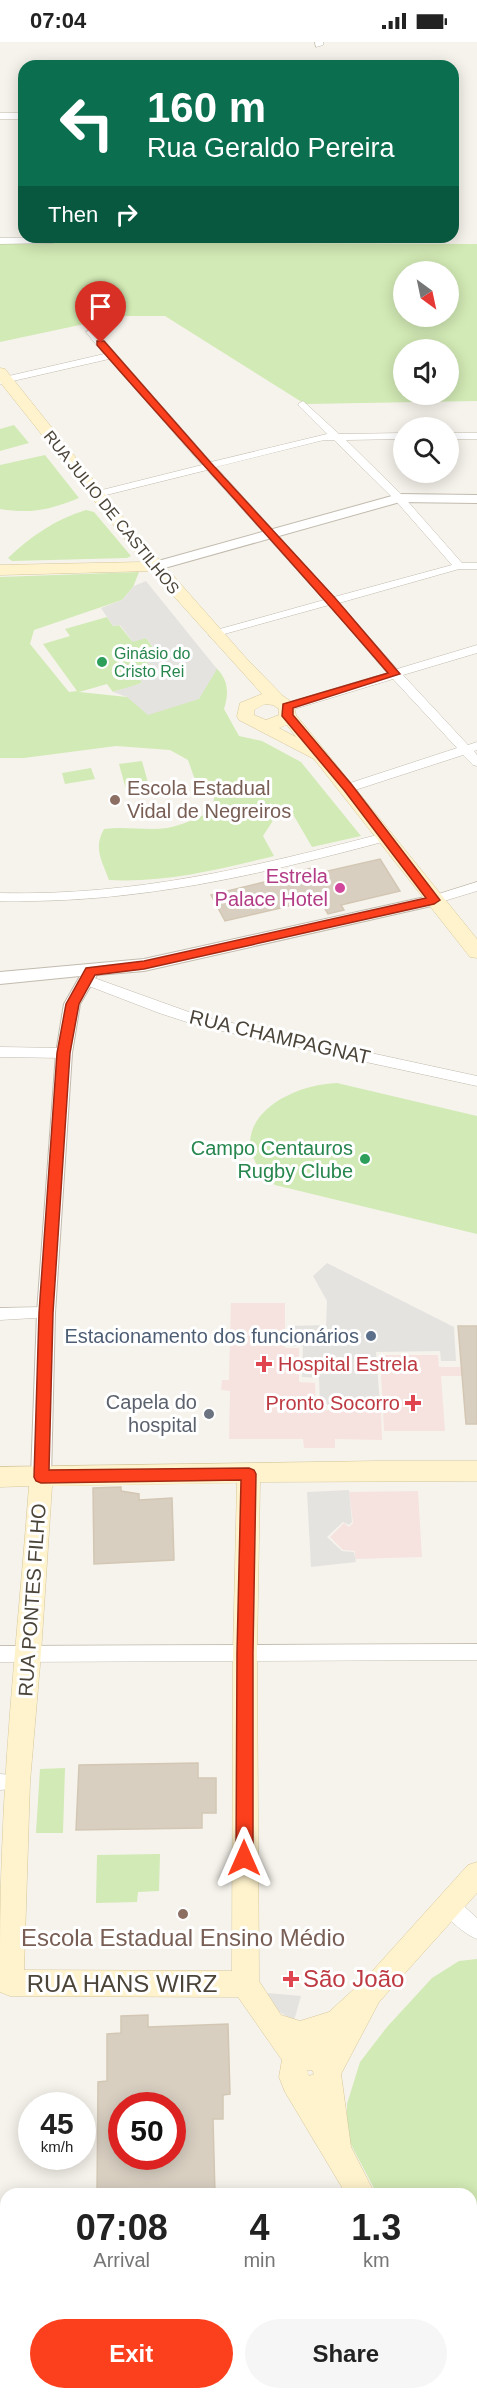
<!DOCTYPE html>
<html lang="en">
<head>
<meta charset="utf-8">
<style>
	:root { --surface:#fff; --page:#f6f6f6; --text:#222; --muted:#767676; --accent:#fc3f1d }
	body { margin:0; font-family:Helvetica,sans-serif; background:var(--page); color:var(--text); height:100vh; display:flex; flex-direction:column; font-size:22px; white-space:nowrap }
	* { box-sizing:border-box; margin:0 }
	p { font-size:20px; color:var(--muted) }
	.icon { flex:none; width:33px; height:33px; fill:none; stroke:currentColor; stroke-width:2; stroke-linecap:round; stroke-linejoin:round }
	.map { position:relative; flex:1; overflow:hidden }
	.details { position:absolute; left:0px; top:2146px; width:477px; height:212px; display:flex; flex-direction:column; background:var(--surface); border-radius:18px 18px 0 0; box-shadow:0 3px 15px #0003 }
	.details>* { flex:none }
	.top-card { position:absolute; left:18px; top:18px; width:441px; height:183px; border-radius:18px; box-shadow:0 3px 15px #0003; background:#0b6e4f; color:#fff; overflow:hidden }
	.needle { width:39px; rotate:147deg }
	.controls { position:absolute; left:393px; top:219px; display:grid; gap:12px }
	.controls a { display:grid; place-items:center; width:66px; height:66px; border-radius:50%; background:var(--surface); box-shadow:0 3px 15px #0003; font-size:30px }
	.speed { position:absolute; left:18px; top:2050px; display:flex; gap:12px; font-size:30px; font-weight:700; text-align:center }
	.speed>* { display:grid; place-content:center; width:78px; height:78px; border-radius:50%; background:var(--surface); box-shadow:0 3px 15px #0003; line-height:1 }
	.speed small { font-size:15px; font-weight:400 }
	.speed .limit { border:9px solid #d22; background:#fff; color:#111 }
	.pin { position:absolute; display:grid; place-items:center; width:51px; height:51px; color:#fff; margin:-62px -26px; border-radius:50% 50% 50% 0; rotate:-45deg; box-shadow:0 0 6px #0007 }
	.pin .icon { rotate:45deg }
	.me { position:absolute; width:66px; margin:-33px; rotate:0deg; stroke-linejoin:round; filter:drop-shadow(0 0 4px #0008) }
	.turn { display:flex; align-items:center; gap:21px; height:126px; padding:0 30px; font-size:27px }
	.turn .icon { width:78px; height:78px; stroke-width:2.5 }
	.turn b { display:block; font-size:42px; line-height:51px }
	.then { display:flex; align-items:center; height:57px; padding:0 30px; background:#0003; gap:12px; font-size:22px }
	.eta { display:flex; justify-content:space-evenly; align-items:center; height:102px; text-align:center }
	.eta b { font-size:36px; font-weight:700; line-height:42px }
	.cta { display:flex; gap:12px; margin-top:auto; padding:12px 30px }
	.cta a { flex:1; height:69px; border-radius:36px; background:var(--accent); color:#fff; font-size:24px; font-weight:700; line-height:69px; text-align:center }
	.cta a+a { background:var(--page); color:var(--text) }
	.status { display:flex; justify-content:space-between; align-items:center; height:42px; padding:0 30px; background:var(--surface); direction:ltr }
	.status svg { height:16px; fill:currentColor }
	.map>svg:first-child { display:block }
</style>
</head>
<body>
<div class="status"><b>07:04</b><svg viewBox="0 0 49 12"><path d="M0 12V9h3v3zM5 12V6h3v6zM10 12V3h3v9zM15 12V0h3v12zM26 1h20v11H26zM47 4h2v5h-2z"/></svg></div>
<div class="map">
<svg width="477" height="2357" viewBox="0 0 477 2357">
	<rect width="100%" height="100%" fill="#f6f3ec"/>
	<path fill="#f6e3e0" d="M 231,1261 L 285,1261 L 285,1306 L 299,1306 L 299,1340 L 315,1341 L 316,1368 L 381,1369 L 382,1398 L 335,1397 L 335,1406 L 304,1406 L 303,1397 L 229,1397 L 230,1349 L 221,1348 L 222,1338 L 229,1338 Z
		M 380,1313 L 438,1313 L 439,1325 L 461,1325 L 462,1334 L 441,1334 L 445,1389 L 384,1389 Z
		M 418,1449 L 422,1515 L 355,1517 L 355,1509 L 343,1508 L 330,1495 L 344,1481 L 349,1485 L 353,1481 L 349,1450 Z"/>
	<path fill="#d2eab5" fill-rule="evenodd" d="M 57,200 L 477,202 L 477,359 L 305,362 L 165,274 L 122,274 L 0,300 L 0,201 ZM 404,230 L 448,230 L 448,274 L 404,274 ZM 404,308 L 448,308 L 448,352 L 404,352 Z
		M 14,383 L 29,401 L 0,409 L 0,387 Z
		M 45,413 L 79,456 C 49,468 32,472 0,467 L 0,423 Z
		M 86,468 L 94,470 L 131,514 L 127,516 L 12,519 L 8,516 C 31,494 56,477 86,468 Z
		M 139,530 L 133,545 L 122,558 L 34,588 L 30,602 L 69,650 L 77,649 L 43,602 L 70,594 L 65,587 L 107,575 L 113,584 L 119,583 L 132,599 L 146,596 L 155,608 L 141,612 L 154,629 C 146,644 127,645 113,650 L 107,642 L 79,650 L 127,655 L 206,618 C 226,631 231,645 224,667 L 239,694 L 262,699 L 301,720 L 361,794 L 312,805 L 294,774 L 274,777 L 263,794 L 274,814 C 221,827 164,841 109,838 C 102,819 93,806 104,787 C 125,784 147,789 167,786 C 183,783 197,776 212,769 L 214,756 L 194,735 L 188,718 L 170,708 L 116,704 L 24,716 L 0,716 L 0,535 Z
		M 142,719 L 150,748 L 127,751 L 119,722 Z
		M 91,726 L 95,737 L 65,742 L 62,731 Z
		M 337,1041 L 477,1074 L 477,1192 L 275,1143 C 213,1090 280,1043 337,1041 Z
		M 65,1726 L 63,1791 L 36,1791 L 40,1727 Z
		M 160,1812 L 159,1849 L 138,1850 L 137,1860 L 96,1861 L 97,1813 Z
		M 477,1917 L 477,2175 L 471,2178 L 471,2152 L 377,2152 L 347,2095 L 347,2062 L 360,2020 L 387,1985 L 432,1936 L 459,1919 Z"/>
	<path fill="#e5e3e0" d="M 146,539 L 217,627 L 199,657 L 148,673 L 127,655 L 113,650 L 142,641 L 140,638 L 151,635 L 148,631 L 154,629 L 141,612 L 155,607 L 146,596 L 133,600 L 120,583 L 113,584 L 101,566 L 122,558 L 134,544 Z
		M 327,1221 L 454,1285 L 456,1319 L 441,1319 L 440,1309 L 376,1310 L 380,1362 L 320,1363 L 319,1336 L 302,1335 L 303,1304 L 288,1304 L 288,1284 L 326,1283 L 327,1259 L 313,1234 Z
		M 349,1448 L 352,1480 L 349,1483 L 343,1480 L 327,1495 L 342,1509 L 354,1510 L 356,1520 L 311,1525 L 307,1450 Z
		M 257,1950 L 301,1954 L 294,1979 L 275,1967 L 272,1958 Z"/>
	<path fill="#d8cfc1" stroke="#d3c7b4" stroke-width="1.5" fill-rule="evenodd" d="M 380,817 L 400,849 L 341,863 L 344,868 L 328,872 L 319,857 L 225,879 L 211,853 L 289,834 L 288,832 L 316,825 L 319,831 Z
		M 458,1284 L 477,1284 L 477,1382 L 466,1382 Z
		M 121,1445 L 121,1449 L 139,1452 L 139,1458 L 172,1456 L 174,1518 L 94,1522 L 93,1446 Z
		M 198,1721 L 198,1736 L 216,1736 L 216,1771 L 202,1771 L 202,1786 L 76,1788 L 79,1723 Z
		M 148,1973 L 148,1985 L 228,1982 L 230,2052 L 223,2053 L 223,2077 L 213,2077 L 215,2152 L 97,2152 L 98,2040 L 107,2039 L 107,1992 L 121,1991 L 121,1974 ZM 122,2064 L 172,2064 L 172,2115 L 122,2115 Z"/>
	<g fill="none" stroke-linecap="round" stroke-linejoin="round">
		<g stroke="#c2bbae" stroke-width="1">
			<path id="minor" d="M 315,0 L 323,0 L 323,3 L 316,5 Z
				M 0,71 L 24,71 L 24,77 L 0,77 Z
				M 0,196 L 53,195 L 58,198 L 53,201 L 0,202 Z
				M 91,287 L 95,288 L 211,420 L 327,392 L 299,364 L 298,362 L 303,359 L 339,392 L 404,391 L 404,397 L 346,398 L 403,454 L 462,521 L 477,521 L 477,527 L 459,527 L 339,561 L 397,627 L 477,603 L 477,611 L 403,633 L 468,703 L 477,700 L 477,708 L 474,709 L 477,713 L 477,724 L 473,723 L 463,713 L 352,749 L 344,749 L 342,746 L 344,743 L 457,706 L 393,637 L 291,668 L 283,668 L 283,662 L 387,631 L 329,563 L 217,594 L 209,594 L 209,590 L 324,558 L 207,428 L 94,456 L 90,455 L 90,451 L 202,423 L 109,317 L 0,342 L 0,336 L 104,312 L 86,290 ZM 324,398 L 334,398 L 395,458 L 452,523 L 334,555 L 216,425 Z
				M 448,391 L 477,391 L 477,397 L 448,397 Z
				M 385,791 L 391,795 L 390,798 C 259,833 136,862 0,859 L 0,851 C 137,854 253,825 385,791 Z
				M 477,840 L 477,849 L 434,862 L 427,858 L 429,855 Z
				M 86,933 L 200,974 L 477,1034 L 477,1044 L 199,984 L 159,971 L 81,941 L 79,938 L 81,935 Z
				M 0,1005 L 64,1006 L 71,1011 L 64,1016 L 0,1015 Z
				M 46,1265 L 51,1267 L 54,1271 L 51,1275 L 0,1278 L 0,1266 Z
				M 477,1602 L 477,1618 L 0,1620 L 0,1604 Z
				M 0,1732 L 23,1734 L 26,1740 L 23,1746 L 0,1748 Z
				M 448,1853 L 455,1856 L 477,1876 L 477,1897 C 464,1892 444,1875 439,1862 L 441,1856 Z
				M 477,2178 L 477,2199 L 471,2201 L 471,2180 Z"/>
		</g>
		<g stroke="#c2bbae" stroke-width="2">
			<path id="tertiary" d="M 399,452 L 477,453 L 477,461 L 400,460 L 161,527 L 151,527 L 149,524 L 151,521 Z
				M 434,853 L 440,854 L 442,858 L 440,862 L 144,929 L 97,933 L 80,962 L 72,1011 L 55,1271 L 51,1435 L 48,1441 L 41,1443 L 34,1441 L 31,1435 L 37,1271 L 56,1011 L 64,962 L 80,934 L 0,942 L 0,930 L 144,917 Z"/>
		</g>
		<g stroke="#d6c79b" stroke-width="1">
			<path id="secondary" d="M 0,326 L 5,327 L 139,495 L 246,616 L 283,654 L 293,661 L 296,673 L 477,897 L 477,916 L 470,915 L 314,717 L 239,678 L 237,674 L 240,661 L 262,652 L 151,529 L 0,533 L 0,523 L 143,520 L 0,340 ZM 265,662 L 273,663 L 279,667 L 279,673 L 266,678 L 254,673 L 254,668 ZM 287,683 L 296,695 L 279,686 Z
				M 379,1419 L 477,1419 L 477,1439 L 260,1440 L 257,1611 L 259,1939 L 281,1973 L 300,1979 L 329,1970 L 366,1936 L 468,1823 L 477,1820 L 477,1851 L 379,1960 L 341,2032 L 351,2105 L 375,2152 L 346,2152 L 285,2050 L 279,2035 L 282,2018 L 238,1955 L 10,1954 L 0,1950 C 0,1904 0,1855 2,1809 C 6,1687 20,1566 29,1444 L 0,1445 L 0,1425 ZM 237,1441 L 233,1611 L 232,1929 L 24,1928 L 30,1740 L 41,1611 L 52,1444 ZM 307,2028 L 312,2028 L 314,2032 L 309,2034 Z
				M 471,2340 L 477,2349 L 477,2357 L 450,2357 L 448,2352 L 471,2352 Z"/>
		</g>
		<use href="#minor" fill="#fff" fill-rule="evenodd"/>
		<use href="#tertiary" fill="#fff" fill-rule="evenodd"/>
		<use href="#secondary" fill="#fff3cd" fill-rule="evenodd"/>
	</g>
	<path fill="#fc3f1d" stroke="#a42913" stroke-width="1.5" d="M 97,299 L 104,299 L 211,421 L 335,556 L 400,632 L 293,666 L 293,673 L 352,743 L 440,858 L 434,862 L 144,927 L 95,933 L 79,962 L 70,1011 L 53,1271 L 49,1428 L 249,1426 L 254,1428 L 256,1432 L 253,1611 L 253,1816 L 250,1822 L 244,1824 L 238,1822 L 236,1816 L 237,1611 L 241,1438 L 41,1441 L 36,1439 L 34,1435 L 39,1271 L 57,1011 L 66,962 L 86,926 L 144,919 L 426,856 L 344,748 L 282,674 L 283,662 L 388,631 C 293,520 193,413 97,303 Z"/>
	<g fill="#2e9e5b" stroke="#fff" stroke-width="2">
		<circle cx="102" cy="620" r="6"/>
		<circle cx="365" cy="1117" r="6"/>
	</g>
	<g fill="#8d6e63" stroke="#fff" stroke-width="2">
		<circle cx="115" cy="758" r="6"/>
		<circle cx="183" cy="1872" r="6"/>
	</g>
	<circle fill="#d1479c" stroke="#fff" stroke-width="2" cx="340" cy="846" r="6"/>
	<circle fill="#5c6f8a" stroke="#fff" stroke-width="2" cx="371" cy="1294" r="6"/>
	<g fill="#e0444e" stroke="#fff" stroke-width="2">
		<path d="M261 1313h6v6h6v6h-6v6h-6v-6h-6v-6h6z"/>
		<path d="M410 1352h6v6h6v6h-6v6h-6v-6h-6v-6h6z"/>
		<path d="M288 1928h6v6h6v6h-6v6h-6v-6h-6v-6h6z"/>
	</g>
	<circle fill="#6b7280" stroke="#fff" stroke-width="2" cx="209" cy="1372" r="6"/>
	<g text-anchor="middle" stroke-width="6" stroke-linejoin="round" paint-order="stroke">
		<g font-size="16" fill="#4b4439" stroke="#fff">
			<text transform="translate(112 470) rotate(51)" y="6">RUA JULIO DE CASTILHOS</text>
		</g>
		<g font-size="16" fill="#27864d" stroke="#fff" text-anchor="start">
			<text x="114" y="617">Ginásio do<tspan x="114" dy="18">Cristo Rei</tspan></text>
		</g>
		<g font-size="20" fill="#785e54" stroke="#fff" text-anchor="start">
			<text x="127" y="753">Escola Estadual<tspan x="127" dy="23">Vidal de Negreiros</tspan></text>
		</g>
		<g font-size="20" fill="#b23c85" stroke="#fff" text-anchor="end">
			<text x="328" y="841">Estrela<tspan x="328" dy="23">Palace Hotel</tspan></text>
		</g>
		<g font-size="20" fill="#4b4439" stroke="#fff">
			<text transform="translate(280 995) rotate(13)" y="7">RUA CHAMPAGNAT</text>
			<text transform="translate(32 1558) rotate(-86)" y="7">RUA PONTES FILHO</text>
		</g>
		<g font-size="20" fill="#27864d" stroke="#fff" text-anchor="end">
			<text x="353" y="1113">Campo Centauros<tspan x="353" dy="23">Rugby Clube</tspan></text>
		</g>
		<g font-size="20" fill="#4e5e75" stroke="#fff" text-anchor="end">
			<text x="359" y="1301">Estacionamento dos funcionários</text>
		</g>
		<g font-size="20" fill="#be3a42" stroke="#fff" text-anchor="start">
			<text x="278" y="1329">Hospital Estrela</text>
			<text x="400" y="1368" text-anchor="end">Pronto Socorro</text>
		</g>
		<g font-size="20" fill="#5b616d" stroke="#fff" text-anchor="end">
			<text x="197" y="1367">Capela do<tspan x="197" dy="23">hospital</tspan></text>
		</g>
		<g font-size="24" fill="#785e54" stroke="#fff">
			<text x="183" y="1904">Escola Estadual Ensino Médio</text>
		</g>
		<g font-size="24" fill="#be3a42" stroke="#fff" text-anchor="start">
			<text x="303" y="1945">São João</text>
		</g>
		<g font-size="24" fill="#4b4439" stroke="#fff">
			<text x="122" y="1950">RUA HANS WIRZ</text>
		</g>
	</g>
</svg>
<div class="controls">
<a><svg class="needle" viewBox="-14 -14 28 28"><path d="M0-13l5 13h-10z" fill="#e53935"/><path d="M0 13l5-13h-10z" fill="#767676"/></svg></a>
<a><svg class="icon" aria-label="sound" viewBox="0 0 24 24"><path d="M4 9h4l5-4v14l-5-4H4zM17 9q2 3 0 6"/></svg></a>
<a><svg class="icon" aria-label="search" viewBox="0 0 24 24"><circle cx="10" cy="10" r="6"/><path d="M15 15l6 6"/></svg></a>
</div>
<div class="speed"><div>45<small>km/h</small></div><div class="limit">50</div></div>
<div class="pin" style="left:101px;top:301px;background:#d93025"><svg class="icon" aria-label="arrive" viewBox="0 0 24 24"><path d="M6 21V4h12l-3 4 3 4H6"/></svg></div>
<svg class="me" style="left:244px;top:1816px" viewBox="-20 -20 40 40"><path d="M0-17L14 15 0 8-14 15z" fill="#fc3f1d" stroke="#fff" stroke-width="4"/></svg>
<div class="top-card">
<div class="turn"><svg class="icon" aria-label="left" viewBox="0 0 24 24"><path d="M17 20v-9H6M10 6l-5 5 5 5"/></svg><div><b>160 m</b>Rua Geraldo Pereira</div></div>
<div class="then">Then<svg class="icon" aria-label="right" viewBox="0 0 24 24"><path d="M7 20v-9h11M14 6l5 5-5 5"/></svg></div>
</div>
<section class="details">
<div class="eta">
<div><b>07:08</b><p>Arrival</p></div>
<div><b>4</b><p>min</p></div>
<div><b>1.3</b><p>km</p></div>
</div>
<div class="cta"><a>Exit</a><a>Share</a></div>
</section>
</div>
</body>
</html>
